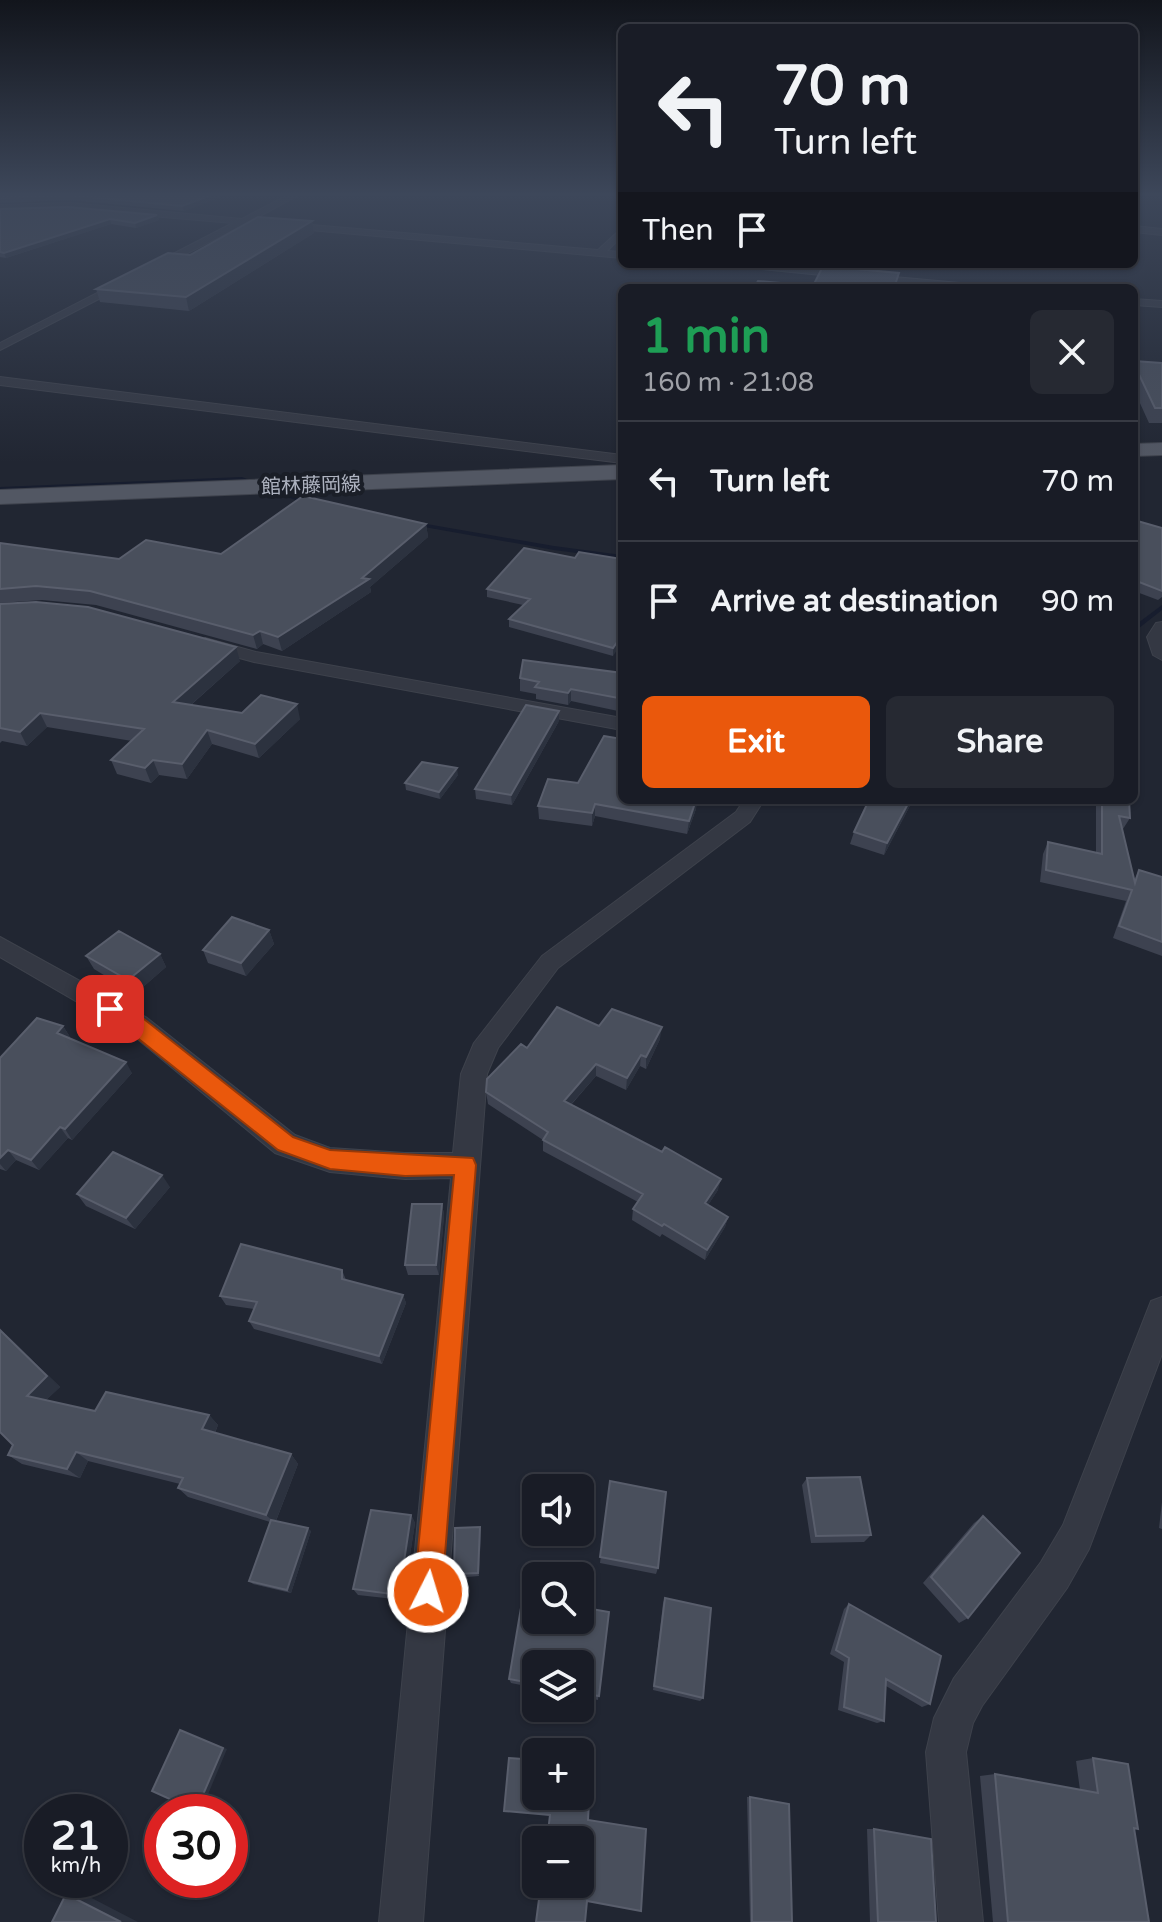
<!DOCTYPE html>
<html lang="en">
<head>
<meta charset="utf-8">
<style>
	:root { --surface:#191c26; --page:#262932; --text:#f1f3f6; --muted:#9fa1a7; --line:#373a43; --accent:#ea580c }
	body { margin:0; font-family:"Varela Round","Noto Sans JP",sans-serif; background:var(--page); color:var(--text); height:100vh; display:flex; flex-direction:column; font-size:30px; white-space:nowrap }
	* { box-sizing:border-box; margin:0 }
	p { font-size:26px; color:var(--muted) }
	.icon { flex:none; width:44px; height:44px; fill:none; stroke:currentColor; stroke-width:2; stroke-linecap:round; stroke-linejoin:round }
	.map { position:relative; flex:1; overflow:hidden }
	.drawer { position:absolute; left:618px; top:284px; width:520px; height:520px; display:flex; flex-direction:column; background:var(--surface); border-radius:12px; box-shadow:0 2px 6px #0004,0 0 0 2px var(--line) }
	.drawer>* { flex:none }
	.guide { position:absolute; left:618px; top:24px; width:520px; height:244px; border-radius:12px; box-shadow:0 2px 6px #0004,0 0 0 2px var(--line); background:#191c26; color:var(--text); overflow:hidden }
	.tools { position:absolute; left:522px; top:1474px; display:grid; gap:16px }
	.tools a { display:grid; place-items:center; width:72px; height:72px; border-radius:12px; background:var(--surface); box-shadow:0 2px 6px #0004,0 0 0 2px var(--line); font-size:40px }
	.speed { position:absolute; left:24px; top:1794px; display:flex; gap:16px; font-size:40px; font-weight:700; text-align:center }
	.speed>* { display:grid; place-content:center; width:104px; height:104px; border-radius:50%; background:var(--surface); box-shadow:0 2px 6px #0004,0 0 0 2px var(--line); line-height:1 }
	.speed small { font-size:20px; font-weight:400 }
	.speed .limit { border:12px solid #d22; background:#fff; color:#111 }
	.pin { position:absolute; display:grid; place-items:center; width:68px; height:68px; color:#fff; margin:-34px; border-radius:16px; box-shadow:0 4px 12px #0006 }
	.me { position:absolute; width:88px; margin:-44px; rotate:5deg; stroke-linejoin:round; filter:drop-shadow(0 0 6px #0008) }
	.turn { display:flex; align-items:center; gap:28px; height:168px; padding:0 24px; font-size:36px }
	.turn .icon { width:104px; height:104px; stroke-width:2.5 }
	.turn b { display:block; font-size:56px; line-height:68px }
	.then { display:flex; align-items:center; height:76px; padding:0 24px; background:#0003; gap:16px; font-size:30px }
	.round { display:grid; place-items:center; flex:none; width:84px; height:84px; border-radius:12px; background:var(--page) }
	.headline { display:flex; align-items:center; justify-content:space-between; height:136px; padding:0 24px }
	h1 { font-size:48px; font-weight:700; line-height:60px; color:#1e9e55 }
	.action { display:flex; gap:16px; margin-top:auto; padding:16px 24px }
	.action a { flex:1; height:92px; border-radius:12px; background:var(--accent); color:#fff; font-size:32px; font-weight:700; line-height:92px; text-align:center }
	.action a+a { background:var(--page); color:var(--text) }
	ul { padding:0; list-style:none }
	li { display:flex; align-items:center; gap:24px; height:120px; padding:0 24px; border-top:2px solid var(--line) }
	li div { flex:1 }
	li b { display:block; font-size:30px }
	li em { font-style:normal }
	.map>svg:first-child { display:block }
</style>
</head>
<body>
<div class="map">
<svg width="1162" height="1922" viewBox="0 0 1162 1922">
	<rect width="100%" height="100%" fill="#212632"/>
	<g fill="none" stroke-linecap="round" stroke-linejoin="round">
		<path fill="#171d2e" fill-rule="evenodd" d="M 242,477 L 312,503 L 307,504 L 241,481 L 0,491 L 0,487 Z
			M 415,522 L 554,546 L 622,555 L 622,559 L 554,550 L 413,525 L 412,524 Z
			M 1162,605 L 1162,610 L 1134,632 L 1134,626 Z"/>
		<g stroke="#3e424c" stroke-width="2">
			<path id="street" d="M 290,194 L 300,194 L 253,220 L 598,250 L 622,228 L 622,236 L 607,251 L 622,252 L 622,258 L 244,224 L 0,350 L 0,343 L 233,223 L 70,209 L 0,211 L 0,205 L 70,203 L 242,219 Z
				M 1134,226 L 1162,229 L 1162,235 L 1134,232 Z
				M 713,264 L 750,264 L 982,285 L 987,288 L 949,288 Z
				M 1134,299 L 1162,301 L 1162,307 L 1134,305 Z
				M 0,377 L 622,455 L 622,463 L 0,385 Z
				M 1162,622 L 1162,660 L 1153,655 L 1147,637 L 1156,623 Z
				M 205,638 L 256,652 L 622,718 L 622,730 L 254,662 L 199,647 L 196,643 Z
				M 744,800 L 764,800 L 750,822 L 558,968 L 498,1048 L 487,1074 L 423,1922 L 379,1922 L 451,1178 L 405,1179 L 330,1172 L 275,1153 L 129,1032 L 0,957 L 0,937 L 147,1018 L 295,1135 L 330,1148 L 405,1153 L 453,1153 L 461,1074 L 474,1043 L 542,956 L 736,812 Z
				M 1162,1297 L 1162,1354 L 1089,1549 L 1067,1588 L 982,1706 L 973,1723 L 966,1752 L 983,1922 L 939,1922 L 926,1752 L 934,1718 L 954,1678 L 1041,1562 L 1063,1525 L 1151,1301 Z"/>
		</g>
		<g stroke="#3e424c" stroke-width="2">
			<path id="primary" d="M 1162,443 L 1162,455 L 1134,456 L 1134,444 Z
				M 622,465 L 622,479 L 0,504 L 0,490 Z"/>
		</g>
		<use href="#street" fill="#343843" fill-rule="evenodd"/>
		<use href="#primary" fill="#525763" fill-rule="evenodd"/>
	</g>
	<path fill="#3d4250" d="M 0,194 L 221,197 L 184,211 L 70,200 L 0,203 Z
		M 0,209 L 157,215 L 159,220 L 136,228 L 111,224 L 6,258 L 0,257 Z
		M 312,221 L 314,233 L 189,311 L 100,302 L 96,289 L 190,255 Z
		M 1134,361 L 1162,363 L 1162,423 L 1149,423 L 1134,390 Z
		M 1134,520 L 1162,528 L 1162,597 L 1158,600 L 1134,591 Z
		M 426,524 L 428,537 L 370,587 L 371,592 L 282,651 L 263,644 L 257,649 L 96,605 L 42,600 L 0,603 L 0,543 L 119,559 L 221,554 Z
		M 575,558 L 622,559 L 613,656 L 509,627 L 509,619 L 523,605 L 487,597 L 487,589 Z
		M 0,604 L 240,661 L 191,705 L 242,713 L 300,719 L 259,758 L 212,744 L 187,779 L 159,775 L 151,783 L 117,774 L 111,760 L 132,741 L 47,727 L 27,746 L 2,741 L 0,743 Z
		M 622,673 L 622,704 L 618,711 L 571,701 L 568,705 L 536,699 L 536,694 L 520,691 L 520,678 Z
		M 559,721 L 512,805 L 476,799 L 475,789 Z
		M 458,775 L 440,799 L 406,790 L 405,783 Z
		M 622,800 L 697,800 L 696,809 L 687,834 L 595,816 L 592,826 L 539,819 L 538,806 Z
		M 869,800 L 913,800 L 884,855 L 850,844 L 854,832 Z
		M 1096,800 L 1129,800 L 1130,818 L 1123,829 L 1122,829 L 1134,880 L 1139,870 L 1162,877 L 1162,956 L 1113,938 L 1126,901 L 1040,882 L 1043,854 L 1048,842 L 1096,853 Z
		M 269,930 L 274,944 L 246,976 L 208,963 L 203,950 Z
		M 160,954 L 166,967 L 135,994 L 94,969 L 86,956 Z
		M 63,1026 L 70,1037 L 69,1038 L 132,1073 L 72,1140 L 68,1138 L 39,1170 L 16,1160 L 6,1171 L 0,1169 L 0,1058 Z
		M 599,1026 L 660,1039 L 646,1069 L 640,1066 L 626,1090 L 596,1076 L 571,1105 L 718,1190 L 708,1205 L 728,1217 L 725,1227 L 705,1260 L 662,1234 L 660,1237 L 632,1220 L 633,1209 L 638,1202 L 543,1151 L 543,1140 L 488,1104 L 486,1092 L 527,1048 Z
		M 170,1187 L 135,1229 L 86,1206 L 77,1194 Z
		M 442,1204 L 444,1215 L 439,1275 L 408,1275 L 405,1265 Z
		M 342,1270 L 346,1280 L 403,1295 L 406,1303 L 382,1364 L 254,1329 L 249,1321 L 254,1309 L 226,1305 L 220,1296 Z
		M 0,1329 L 60,1387 L 46,1400 L 95,1411 L 209,1415 L 218,1425 L 215,1433 L 291,1454 L 298,1464 L 276,1521 L 311,1531 L 291,1593 L 253,1584 L 249,1581 L 270,1522 L 188,1497 L 178,1488 L 180,1484 L 88,1461 L 80,1478 L 22,1464 L 8,1455 L 13,1445 Z
		M 807,1478 L 871,1535 L 864,1542 L 811,1543 L 802,1485 Z
		M 610,1481 L 658,1568 L 656,1574 L 600,1563 Z
		M 1162,1502 L 1162,1529 L 1159,1528 Z
		M 411,1515 L 415,1523 L 403,1600 L 358,1595 L 353,1589 Z
		M 983,1516 L 968,1618 L 959,1623 L 923,1583 L 974,1523 Z
		M 480,1527 L 481,1531 L 479,1576 L 455,1578 L 454,1574 Z
		M 523,1596 L 536,1598 L 536,1620 L 580,1620 L 580,1607 L 609,1612 L 598,1700 L 580,1696 L 580,1664 L 536,1664 L 536,1688 L 511,1683 L 509,1679 Z
		M 665,1598 L 703,1698 L 700,1701 L 653,1690 L 663,1603 Z
		M 849,1604 L 930,1704 L 922,1707 L 886,1686 L 884,1721 L 877,1723 L 838,1710 L 844,1662 L 830,1654 L 844,1609 Z
		M 1093,1758 L 1138,1829 L 1134,1829 L 1149,1922 L 993,1922 L 980,1776 L 995,1774 L 1080,1790 L 1076,1761 Z
		M 747,1797 L 750,1797 L 792,1922 L 750,1922 Z
		M 867,1829 L 874,1829 L 936,1922 L 870,1922 Z"/>
	<path fill="#2c323f" d="M 214,194 L 220,194 L 221,197 L 184,211 L 182,206 Z
		M 157,215 L 159,220 L 136,228 L 135,223 Z
		M 110,219 L 111,224 L 6,258 L 4,253 Z
		M 312,221 L 314,233 L 189,311 L 186,297 Z
		M 426,524 L 428,537 L 370,587 L 371,592 L 282,651 L 278,637 L 362,578 Z
		M 260,631 L 263,644 L 257,649 L 253,635 Z
		M 622,635 L 622,643 L 613,656 L 613,648 Z
		M 236,647 L 240,661 L 178,716 L 173,702 Z
		M 571,689 L 571,701 L 568,705 L 568,693 Z
		M 622,692 L 622,704 L 618,711 L 618,698 Z
		M 297,704 L 300,719 L 259,758 L 255,744 Z
		M 559,711 L 559,721 L 512,805 L 511,795 Z
		M 40,713 L 47,727 L 27,746 L 20,732 Z
		M 207,730 L 212,744 L 187,779 L 182,764 Z
		M 153,760 L 159,775 L 151,783 L 145,768 Z
		M 457,768 L 458,775 L 440,799 L 439,792 Z
		M 696,800 L 696,809 L 687,834 L 689,821 Z
		M 910,800 L 913,800 L 884,855 L 887,843 Z
		M 595,804 L 595,816 L 592,826 L 592,813 Z
		M 269,930 L 274,944 L 246,976 L 241,963 Z
		M 160,954 L 166,967 L 135,994 L 128,980 Z
		M 63,1026 L 70,1037 L 64,1043 L 57,1033 Z
		M 662,1027 L 660,1039 L 646,1069 L 646,1057 Z
		M 641,1055 L 640,1066 L 626,1090 L 627,1078 Z
		M 126,1062 L 132,1073 L 72,1140 L 65,1129 Z
		M 596,1064 L 596,1076 L 564,1112 L 564,1101 Z
		M 60,1127 L 68,1138 L 39,1170 L 31,1160 Z
		M 8,1150 L 16,1160 L 6,1171 L 0,1164 L 0,1158 Z
		M 162,1175 L 170,1187 L 135,1229 L 126,1218 Z
		M 721,1179 L 718,1190 L 702,1214 L 705,1203 Z
		M 442,1204 L 444,1215 L 439,1275 L 436,1265 Z
		M 728,1217 L 725,1227 L 705,1260 L 707,1250 Z
		M 403,1295 L 406,1303 L 382,1364 L 379,1356 Z
		M 0,1329 L 60,1387 L 40,1406 L 27,1396 Z
		M 209,1415 L 218,1425 L 212,1439 L 202,1429 Z
		M 76,1452 L 88,1461 L 80,1478 L 67,1469 Z
		M 291,1454 L 298,1464 L 275,1523 L 266,1515 Z
		M 411,1515 L 415,1523 L 403,1600 L 399,1595 Z
		M 480,1527 L 481,1531 L 479,1576 L 478,1573 Z
		M 308,1528 L 311,1531 L 291,1593 L 287,1590 Z
		M 180,1730 L 227,1749 L 201,1811 L 196,1811 Z
		M 80,1892 L 138,1922 L 121,1922 L 66,1894 Z"/>
	<path fill="#494f5c" stroke="#595e6c" stroke-width="2" d="M 0,194 L 214,194 L 182,206 L 68,195 L 0,198 Z
		M 68,207 L 157,215 L 135,223 L 110,219 L 4,253 L 0,252 L 0,209 Z
		M 258,217 L 312,221 L 186,297 L 96,289 L 168,253 L 190,255 Z
		M 823,266 L 899,273 L 894,288 L 754,288 L 758,281 L 813,286 Z
		M 1134,361 L 1162,363 L 1162,408 L 1155,408 L 1134,364 Z
		M 303,496 L 426,524 L 362,578 L 369,579 L 278,637 L 260,631 L 253,635 L 90,591 L 36,586 L 0,589 L 0,543 L 119,559 L 146,540 L 221,554 Z
		M 1134,520 L 1162,528 L 1162,591 L 1134,580 Z
		M 524,548 L 575,558 L 579,552 L 622,559 L 622,635 L 613,648 L 509,619 L 530,599 L 487,589 Z
		M 36,602 L 88,607 L 236,647 L 173,702 L 242,713 L 261,695 L 297,704 L 255,744 L 207,730 L 182,764 L 153,760 L 145,768 L 111,760 L 144,729 L 40,713 L 20,732 L 0,728 L 0,604 Z
		M 523,660 L 622,673 L 622,692 L 618,698 L 571,689 L 568,693 L 535,687 L 539,682 L 520,678 Z
		M 526,705 L 559,711 L 511,795 L 475,789 Z
		M 604,736 L 622,739 L 622,776 L 619,782 L 622,782 L 622,800 L 696,800 L 689,821 L 595,804 L 592,813 L 538,806 L 548,779 L 578,783 Z
		M 422,762 L 457,768 L 439,792 L 405,783 Z
		M 869,800 L 910,800 L 887,843 L 854,832 Z
		M 1102,800 L 1129,800 L 1130,818 L 1119,816 L 1135,883 L 1139,870 L 1162,877 L 1162,942 L 1119,926 L 1132,890 L 1046,870 L 1048,842 L 1102,854 Z
		M 232,917 L 269,930 L 241,963 L 203,950 Z
		M 119,931 L 160,954 L 128,980 L 86,956 Z
		M 557,1007 L 599,1026 L 612,1009 L 662,1027 L 646,1057 L 641,1055 L 627,1078 L 596,1064 L 564,1101 L 662,1152 L 665,1147 L 721,1179 L 705,1203 L 728,1217 L 707,1250 L 664,1224 L 662,1226 L 633,1209 L 643,1194 L 543,1140 L 548,1132 L 486,1092 L 487,1079 L 521,1044 L 527,1048 Z
		M 37,1018 L 63,1026 L 57,1033 L 126,1062 L 65,1129 L 60,1127 L 31,1160 L 8,1150 L 0,1158 L 0,1058 Z
		M 113,1152 L 162,1175 L 126,1218 L 77,1194 Z
		M 412,1204 L 442,1204 L 436,1265 L 405,1265 Z
		M 241,1244 L 342,1270 L 342,1279 L 403,1295 L 379,1356 L 249,1321 L 257,1302 L 220,1296 Z
		M 0,1330 L 47,1376 L 27,1396 L 95,1411 L 106,1392 L 209,1415 L 202,1429 L 291,1454 L 266,1515 L 178,1488 L 183,1478 L 76,1452 L 67,1469 L 8,1455 L 13,1445 L 0,1432 Z
		M 860,1477 L 871,1535 L 816,1536 L 807,1478 Z
		M 610,1481 L 666,1492 L 658,1568 L 600,1557 Z
		M 371,1510 L 411,1515 L 399,1595 L 353,1589 Z
		M 983,1516 L 1020,1553 L 968,1618 L 931,1577 Z
		M 271,1520 L 308,1528 L 287,1590 L 249,1581 Z
		M 480,1527 L 478,1573 L 454,1574 L 455,1528 Z
		M 523,1596 L 536,1598 L 536,1620 L 580,1620 L 580,1607 L 609,1612 L 599,1696 L 580,1693 L 580,1664 L 536,1664 L 536,1684 L 509,1679 Z
		M 665,1598 L 711,1608 L 703,1698 L 654,1686 Z
		M 849,1604 L 941,1656 L 930,1704 L 886,1679 L 884,1721 L 844,1707 L 849,1658 L 836,1650 Z
		M 180,1730 L 223,1748 L 196,1811 L 152,1791 Z
		M 509,1758 L 536,1760 L 536,1796 L 580,1796 L 580,1764 L 591,1765 L 588,1820 L 646,1829 L 641,1911 L 587,1901 L 585,1922 L 536,1922 L 541,1884 L 580,1884 L 580,1840 L 547,1840 L 550,1815 L 504,1811 Z
		M 1093,1758 L 1128,1764 L 1138,1829 L 1134,1828 L 1149,1922 L 1008,1922 L 995,1774 L 1098,1793 Z
		M 750,1797 L 789,1804 L 792,1922 L 752,1922 Z
		M 874,1829 L 931,1839 L 936,1922 L 878,1922 Z
		M 66,1894 L 121,1922 L 52,1922 Z"/>
	<linearGradient id="sky" x2="0" y2="1"><stop stop-color="#12151c"/><stop offset="0.42" stop-color="#3d475a"/><stop offset="1" stop-color="#3d475a" stop-opacity="0"/></linearGradient>
	<rect width="1162" height="463" fill="url(#sky)"/>
	<path fill="#ea580c" stroke="#983908" stroke-width="2" d="M 110,1001 L 144,1019 L 293,1137 L 330,1150 L 473,1158 L 476,1165 L 442,1592 L 438,1602 L 428,1606 L 418,1602 L 414,1592 L 454,1175 L 405,1176 L 330,1169 L 278,1150 L 101,1009 L 103,1004 Z"/>
	<g text-anchor="middle" stroke-width="8" stroke-linejoin="round" paint-order="stroke">
		<g font-size="20" fill="#aeb3c0" stroke="#1a1e27">
			<text transform="translate(311 485) rotate(-2)" y="7">館林藤岡線</text>
		</g>
	</g>
</svg>
<div class="tools">
<a><svg class="icon" aria-label="sound" viewBox="0 0 24 24"><path d="M4 9h4l5-4v14l-5-4H4zM17 9q2 3 0 6"/></svg></a>
<a><svg class="icon" aria-label="search" viewBox="0 0 24 24"><circle cx="10" cy="10" r="6"/><path d="M15 15l6 6"/></svg></a>
<a><svg class="icon" aria-label="layers" viewBox="0 0 24 24"><path d="M12 4l9 5-9 5-9-5zM3 14l9 5 9-5"/></svg></a>
<a>+</a>
<a>−</a>
</div>
<div class="speed"><div>21<small>km/h</small></div><div class="limit">30</div></div>
<div class="pin" style="left:110px;top:1009px;background:#d93025"><svg class="icon" aria-label="arrive" viewBox="0 0 24 24"><path d="M6 21V4h12l-3 4 3 4H6"/></svg></div>
<svg class="me" style="left:428px;top:1592px" viewBox="-20 -20 40 40"><circle r="17" fill="#ea580c" stroke="#fff" stroke-width="3"/><path d="M0-11L8 9 0 5-8 9z" fill="#fff"/></svg>
<div class="guide">
<div class="turn"><svg class="icon" aria-label="left" viewBox="0 0 24 24"><path d="M17 20v-9H6M10 6l-5 5 5 5"/></svg><div><b>70 m</b>Turn left</div></div>
<div class="then">Then<svg class="icon" aria-label="arrive" viewBox="0 0 24 24"><path d="M6 21V4h12l-3 4 3 4H6"/></svg></div>
</div>
<section class="drawer">
<div class="headline"><div><h1>1 min</h1><p>160 m · 21:08</p></div><a class="round"><svg class="icon" aria-label="close" viewBox="0 0 24 24"><path d="M6 6l12 12M18 6L6 18"/></svg></a></div>
<ul>
<li><svg class="icon" aria-label="left" viewBox="0 0 24 24"><path d="M17 20v-9H6M10 6l-5 5 5 5"/></svg><div><b>Turn left</b></div><em>70 m</em></li>
<li><svg class="icon" aria-label="arrive" viewBox="0 0 24 24"><path d="M6 21V4h12l-3 4 3 4H6"/></svg><div><b>Arrive at destination</b></div><em>90 m</em></li>
</ul>
<div class="action"><a>Exit</a><a>Share</a></div>
</section>
</div>
</body>
</html>
